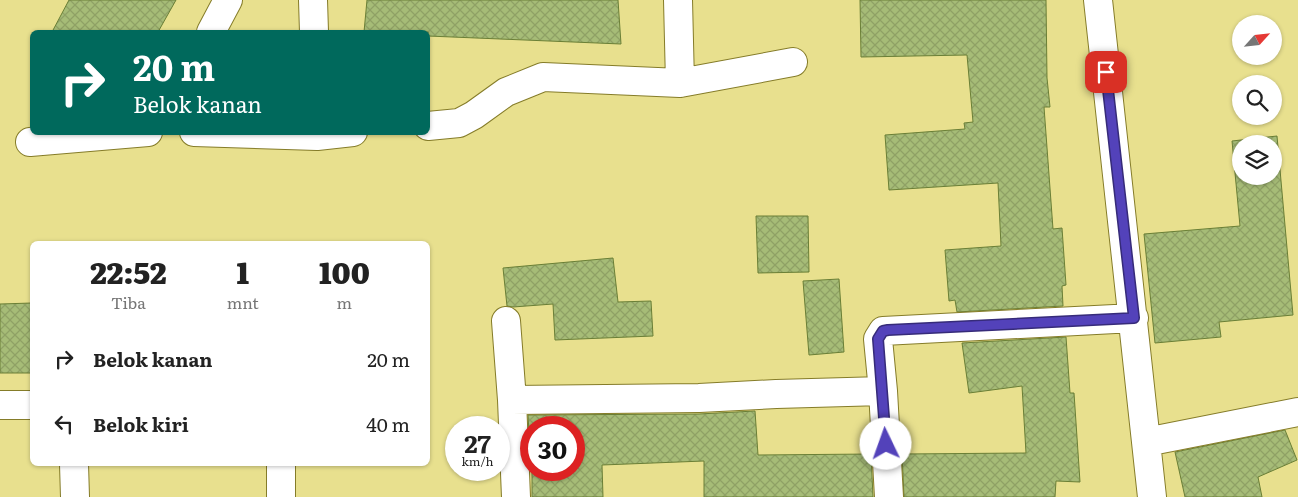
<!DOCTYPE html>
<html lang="id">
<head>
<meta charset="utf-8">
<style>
	:root { --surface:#fff; --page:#f6f6f6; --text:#222; --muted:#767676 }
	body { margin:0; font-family:Literata,serif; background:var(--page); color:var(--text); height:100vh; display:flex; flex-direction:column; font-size:19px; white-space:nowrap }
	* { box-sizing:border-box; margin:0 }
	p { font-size:16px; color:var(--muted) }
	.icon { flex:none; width:28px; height:28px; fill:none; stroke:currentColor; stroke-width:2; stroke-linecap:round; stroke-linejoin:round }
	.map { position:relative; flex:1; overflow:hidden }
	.details { position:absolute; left:30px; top:241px; width:400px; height:225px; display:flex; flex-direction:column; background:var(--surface); border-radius:8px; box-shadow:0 1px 4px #0004 }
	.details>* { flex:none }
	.banner { position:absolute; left:30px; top:30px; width:400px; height:105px; border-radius:8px; box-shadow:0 1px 4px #0004; background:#00695c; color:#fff; overflow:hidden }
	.needle { width:32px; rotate:63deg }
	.buttons { position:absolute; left:1232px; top:15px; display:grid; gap:10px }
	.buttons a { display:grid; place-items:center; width:50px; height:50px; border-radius:50%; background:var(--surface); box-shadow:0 1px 4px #0004; font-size:25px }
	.speed { position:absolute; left:445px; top:416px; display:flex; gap:10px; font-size:25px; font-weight:700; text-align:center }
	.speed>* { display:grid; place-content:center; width:65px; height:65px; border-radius:50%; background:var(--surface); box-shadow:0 1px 4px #0004; line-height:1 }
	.speed small { font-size:12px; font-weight:400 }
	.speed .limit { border:8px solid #d22; background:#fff; color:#111 }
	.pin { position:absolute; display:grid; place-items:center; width:42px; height:42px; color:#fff; margin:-21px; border-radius:10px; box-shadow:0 2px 8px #0006 }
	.me { position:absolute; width:55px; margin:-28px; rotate:357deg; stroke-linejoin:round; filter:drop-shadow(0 0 4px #0008) }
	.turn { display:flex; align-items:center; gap:18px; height:105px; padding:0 20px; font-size:22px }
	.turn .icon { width:65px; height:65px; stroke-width:2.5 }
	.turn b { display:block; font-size:35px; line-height:42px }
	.eta { display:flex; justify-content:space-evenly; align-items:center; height:85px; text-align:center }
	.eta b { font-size:30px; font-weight:800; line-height:35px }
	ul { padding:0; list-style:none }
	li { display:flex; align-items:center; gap:15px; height:65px; padding:0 20px }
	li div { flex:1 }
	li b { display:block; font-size:19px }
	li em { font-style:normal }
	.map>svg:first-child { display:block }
</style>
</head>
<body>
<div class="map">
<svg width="1298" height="497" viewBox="0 0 1298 497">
	<defs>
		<pattern id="building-cross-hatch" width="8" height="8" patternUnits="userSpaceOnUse" patternTransform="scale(1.25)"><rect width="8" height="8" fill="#a6bc77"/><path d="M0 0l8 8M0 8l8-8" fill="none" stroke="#8fa165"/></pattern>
	</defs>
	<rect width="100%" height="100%" fill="#e8e08e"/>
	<path fill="url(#building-cross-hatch)" stroke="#6a7f36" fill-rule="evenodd" d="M 69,0 L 176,0 L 158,32 L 52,32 Z
		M 367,0 L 618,0 L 621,44 L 428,36 L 428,32 L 364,32 Z
		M 860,0 L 1046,0 L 1047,78 L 1050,107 L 1044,107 L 1053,229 L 1062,228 L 1066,285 L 1062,286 L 1063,306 L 957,312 L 955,300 L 949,301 L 945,250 L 1001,246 L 998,183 L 889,190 L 885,135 L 965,129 L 964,123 L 973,122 L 967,55 L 861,57 Z
		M 1277,136 L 1293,315 L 1219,322 L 1221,337 L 1155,343 L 1144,234 L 1240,226 L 1232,141 ZM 1241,144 L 1274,144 L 1274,176 L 1241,176 Z
		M 756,216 L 808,216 L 809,272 L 758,273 Z
		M 613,258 L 618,302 L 651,301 L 653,336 L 555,340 L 553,304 L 513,307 L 507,306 L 503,268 Z
		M 839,279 L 844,352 L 809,355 L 803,281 Z
		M 32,303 L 32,373 L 0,373 L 0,304 Z
		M 1066,337 L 1070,393 L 1074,393 L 1080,482 L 1056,481 L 1055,497 L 904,497 L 902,454 L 1026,453 L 1022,386 L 969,393 L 962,343 Z
		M 755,411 L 758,455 L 871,454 L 873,497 L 704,497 L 704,461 L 602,465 L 603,497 L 532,497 L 532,470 L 574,470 L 574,428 L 531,428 L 531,449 L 530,449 L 528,415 L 699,414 Z
		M 1285,430 L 1297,460 L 1258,477 L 1262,497 L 1185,497 L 1175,452 Z"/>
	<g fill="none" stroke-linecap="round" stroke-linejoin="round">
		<g stroke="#857c29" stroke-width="30">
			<path id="minor" d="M 313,0 L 314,32
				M 678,0 L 680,83
				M 1098,0 L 1152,497
				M 211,32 L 228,0
				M 428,126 L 459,123 L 474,115 L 506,92 L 543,77 L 680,83 L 793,62
				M 194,132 L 317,136 L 353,132
				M 30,142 L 148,132
				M 506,321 L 512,400 L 516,497
				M 883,391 L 878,339 L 883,331 L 1134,318
				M 512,400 L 699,398 L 776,394 L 883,391 L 889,497
				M 0,405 L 32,405
				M 1146,442 L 1298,412
				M 74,464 L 75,497
				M 281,497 L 281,464"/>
		</g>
		<use href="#minor" stroke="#fff" stroke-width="28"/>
	</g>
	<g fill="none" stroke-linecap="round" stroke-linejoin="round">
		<g stroke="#362b79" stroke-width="12">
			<path id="route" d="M 886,444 L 878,339 L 883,331 L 888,330 L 1134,318 L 1106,72"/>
		</g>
		<use href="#route" stroke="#5342ba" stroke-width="9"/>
	</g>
</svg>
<div class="buttons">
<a><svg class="needle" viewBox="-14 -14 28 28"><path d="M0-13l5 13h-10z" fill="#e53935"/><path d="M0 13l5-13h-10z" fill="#767676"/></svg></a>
<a><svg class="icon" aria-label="search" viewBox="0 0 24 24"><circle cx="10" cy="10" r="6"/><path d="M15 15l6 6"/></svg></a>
<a><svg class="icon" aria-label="layers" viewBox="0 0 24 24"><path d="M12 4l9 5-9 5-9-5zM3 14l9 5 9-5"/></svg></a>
</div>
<div class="speed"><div>27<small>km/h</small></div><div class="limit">30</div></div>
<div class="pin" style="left:1106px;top:72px;background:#d93025"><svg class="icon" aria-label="arrive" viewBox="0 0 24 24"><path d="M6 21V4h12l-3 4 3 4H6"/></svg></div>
<svg class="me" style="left:886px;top:444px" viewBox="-20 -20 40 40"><circle r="19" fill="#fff"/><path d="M0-13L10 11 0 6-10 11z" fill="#5342ba"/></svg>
<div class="banner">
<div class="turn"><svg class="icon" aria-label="right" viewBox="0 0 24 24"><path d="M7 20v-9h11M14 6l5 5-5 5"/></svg><div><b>20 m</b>Belok kanan</div></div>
</div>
<section class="details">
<div class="eta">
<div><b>22:52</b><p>Tiba</p></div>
<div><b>1</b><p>mnt</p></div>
<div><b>100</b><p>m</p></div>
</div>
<ul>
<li><svg class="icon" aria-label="right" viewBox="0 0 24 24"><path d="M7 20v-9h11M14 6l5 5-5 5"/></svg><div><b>Belok kanan</b></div><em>20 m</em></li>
<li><svg class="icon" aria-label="left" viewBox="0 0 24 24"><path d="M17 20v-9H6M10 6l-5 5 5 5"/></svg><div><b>Belok kiri</b></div><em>40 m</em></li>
</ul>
</section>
</div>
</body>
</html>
